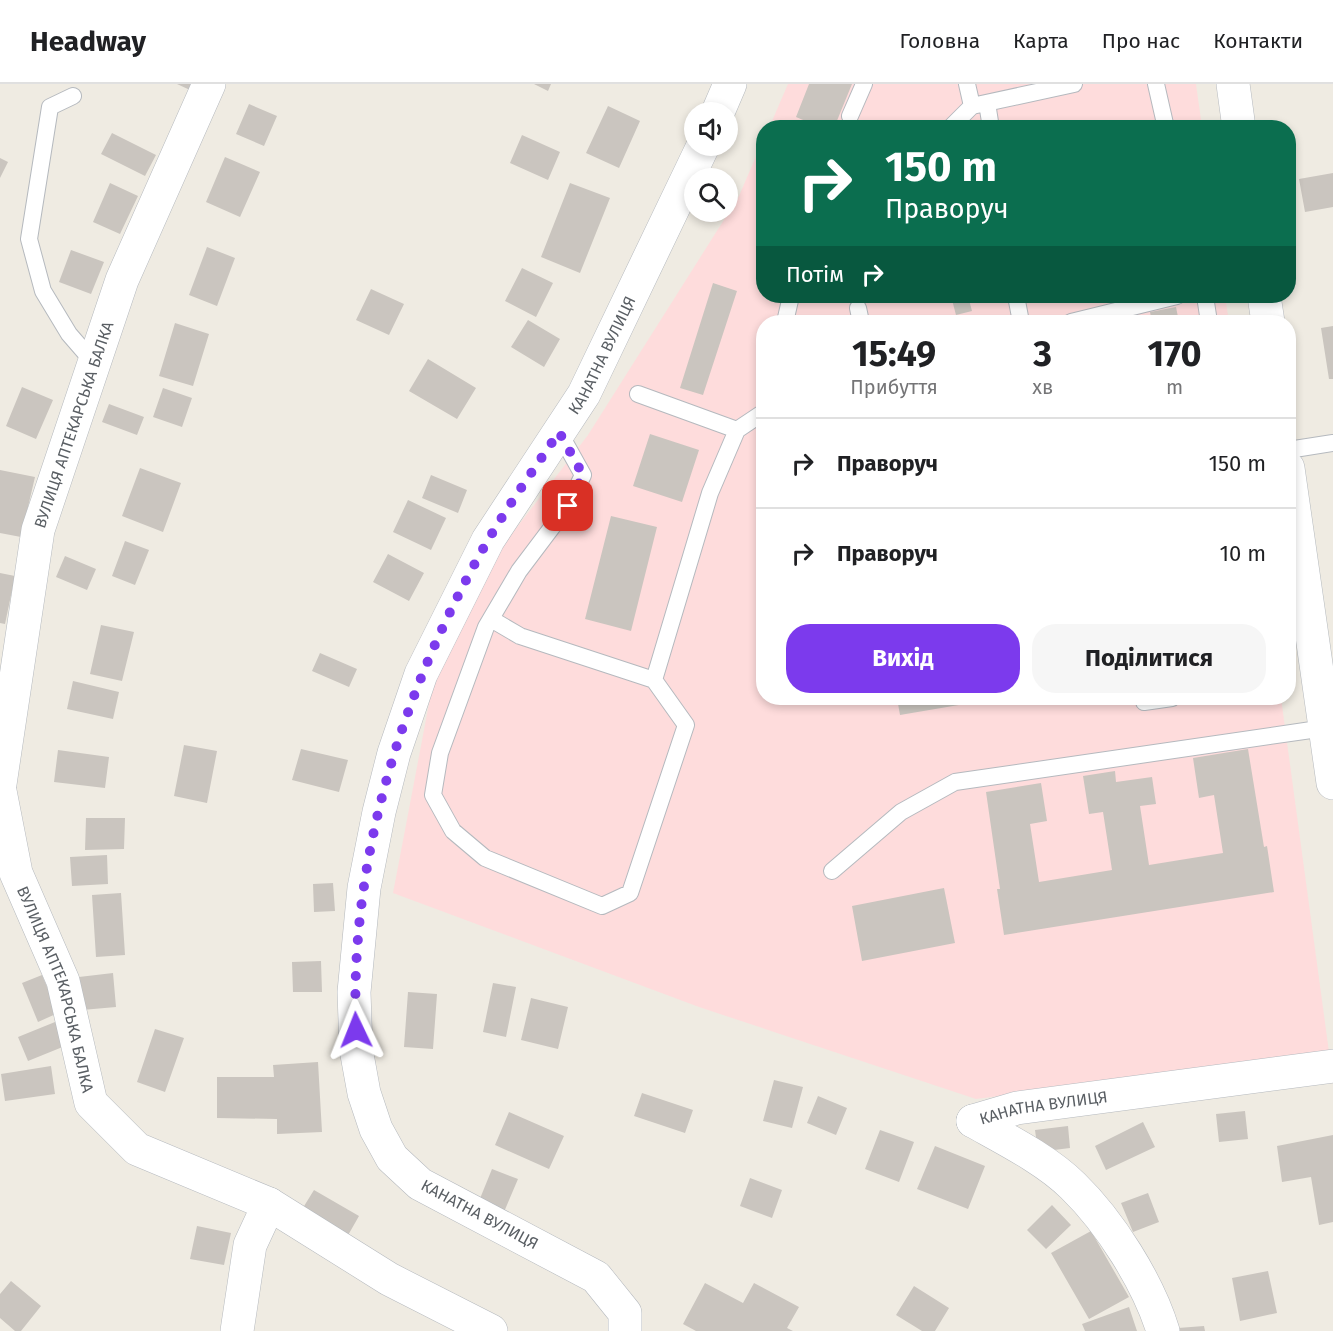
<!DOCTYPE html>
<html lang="uk">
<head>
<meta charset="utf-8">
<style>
	:root { --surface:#fff; --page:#f6f6f6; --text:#202124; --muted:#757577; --line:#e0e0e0; --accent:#7c3aed }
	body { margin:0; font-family:"Fira Sans",sans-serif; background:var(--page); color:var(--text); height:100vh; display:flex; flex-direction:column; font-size:22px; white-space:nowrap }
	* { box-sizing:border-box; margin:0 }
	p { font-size:20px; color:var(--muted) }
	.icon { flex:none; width:33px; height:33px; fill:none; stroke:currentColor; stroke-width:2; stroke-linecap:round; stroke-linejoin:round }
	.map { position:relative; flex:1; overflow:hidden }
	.drawer { position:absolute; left:756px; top:231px; width:540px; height:390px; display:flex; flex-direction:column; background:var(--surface); border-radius:24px; box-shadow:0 3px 9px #0003 }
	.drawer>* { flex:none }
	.guide { position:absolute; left:756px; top:36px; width:540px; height:183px; border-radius:24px; box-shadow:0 3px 9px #0003; background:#0b6e4f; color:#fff; overflow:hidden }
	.controls { position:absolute; left:684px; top:18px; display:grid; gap:12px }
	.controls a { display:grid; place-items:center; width:54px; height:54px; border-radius:50%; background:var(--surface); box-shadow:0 3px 9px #0003; font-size:30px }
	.pin { position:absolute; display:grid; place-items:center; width:51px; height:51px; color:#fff; margin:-26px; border-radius:12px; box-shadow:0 3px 9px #0006 }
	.me { position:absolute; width:66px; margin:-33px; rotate:358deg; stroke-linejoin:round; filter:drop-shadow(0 0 4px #0008) }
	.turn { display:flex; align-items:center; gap:21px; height:126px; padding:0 30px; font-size:27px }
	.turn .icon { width:78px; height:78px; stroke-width:2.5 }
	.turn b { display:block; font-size:42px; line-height:51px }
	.then { display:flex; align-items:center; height:57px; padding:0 30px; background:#0003; gap:12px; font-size:22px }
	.eta { display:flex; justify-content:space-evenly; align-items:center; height:102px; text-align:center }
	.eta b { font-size:36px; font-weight:700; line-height:42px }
	.cta { display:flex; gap:12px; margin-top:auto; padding:12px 30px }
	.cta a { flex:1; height:69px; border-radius:24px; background:var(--accent); color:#fff; font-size:24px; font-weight:700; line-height:69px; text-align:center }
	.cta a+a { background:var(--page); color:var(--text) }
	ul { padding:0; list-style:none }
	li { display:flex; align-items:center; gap:18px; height:90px; padding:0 30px; border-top:2px solid var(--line) }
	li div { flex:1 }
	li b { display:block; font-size:22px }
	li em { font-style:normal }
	header { display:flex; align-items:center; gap:36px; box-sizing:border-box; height:84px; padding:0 30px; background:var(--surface); border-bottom:2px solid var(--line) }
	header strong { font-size:28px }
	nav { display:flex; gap:33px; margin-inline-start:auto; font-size:21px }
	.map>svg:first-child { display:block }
</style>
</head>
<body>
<header>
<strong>Headway</strong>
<nav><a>Головна</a><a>Карта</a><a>Про нас</a><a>Контакти</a></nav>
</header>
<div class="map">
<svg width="1333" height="1247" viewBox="0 0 1333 1247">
	<rect width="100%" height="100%" fill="#efebe2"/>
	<path fill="#fedcdc" d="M 788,0 L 1196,0 L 1202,43 L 769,44 Z
		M 763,56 L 764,212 L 1225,212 L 1229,238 L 764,238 L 764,614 L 1281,614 L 1329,968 L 976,1015 L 699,923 L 393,809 L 432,604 L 484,486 L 588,351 L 739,112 Z"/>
	<path fill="#cac5bf" d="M 177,0 L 193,0 L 190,6 Z
		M 534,0 L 551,0 L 548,7 Z
		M 809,0 L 852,0 L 834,44 L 822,44 L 796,33 Z
		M 249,20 L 277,32 L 264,62 L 236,50 Z
		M 608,22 L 640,37 L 619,84 L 586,69 Z
		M 112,49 L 156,71 L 145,92 L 101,70 Z
		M 522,51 L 560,68 L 548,96 L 510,79 Z
		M 225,73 L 260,88 L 240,133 L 206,118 Z
		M 0,74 L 8,78 L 0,94 Z
		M 1333,89 L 1333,123 L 1305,128 L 1299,95 Z
		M 110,99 L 138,112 L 120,150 L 93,138 Z
		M 570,99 L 610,114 L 580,189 L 541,173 Z
		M 207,163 L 235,174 L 217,222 L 189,211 Z
		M 71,166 L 104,178 L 91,210 L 59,198 Z
		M 522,184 L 553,199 L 536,233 L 505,217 Z
		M 713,199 L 737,207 L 703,311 L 680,304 Z
		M 371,205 L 404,220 L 389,251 L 356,236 Z
		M 871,212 L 900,212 L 873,219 Z
		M 951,212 L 968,212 L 972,227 L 956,231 Z
		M 1176,223 L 1179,238 L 1152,238 L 1150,228 Z
		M 528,236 L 560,255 L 544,283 L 511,263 Z
		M 175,239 L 209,250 L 193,302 L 159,292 Z
		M 1333,242 L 1333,295 L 1329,295 L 1321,244 Z
		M 428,275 L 476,304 L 457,335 L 409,307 Z
		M 22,303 L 53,316 L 36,355 L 6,342 Z
		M 163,304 L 192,314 L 182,343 L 153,333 Z
		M 109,320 L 144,333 L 137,351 L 102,338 Z
		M 650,350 L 699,366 L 682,418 L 633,402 Z
		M 140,384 L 181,399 L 163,448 L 122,432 Z
		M 0,386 L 35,393 L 21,453 L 0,449 Z
		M 431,391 L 467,406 L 458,429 L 422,414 Z
		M 408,416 L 446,434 L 431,466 L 393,448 Z
		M 611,432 L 657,443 L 631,547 L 585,535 Z
		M 125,457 L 149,466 L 135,501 L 112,492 Z
		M 388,470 L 424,489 L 409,517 L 373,498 Z
		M 65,472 L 96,485 L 87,506 L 56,493 Z
		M 0,489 L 15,492 L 5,540 L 0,539 Z
		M 101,541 L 134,548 L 122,597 L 90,590 Z
		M 320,569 L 357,585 L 349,603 L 312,587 Z
		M 73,597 L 119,608 L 113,635 L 67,625 Z
		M 897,614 L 994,614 L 994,615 L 900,631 Z
		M 184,661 L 217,667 L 207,719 L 174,712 Z
		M 301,665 L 348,676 L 339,708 L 292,696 Z
		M 1248,665 L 1264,763 L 1267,762 L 1274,808 L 1004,851 L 997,805 L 1000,805 L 986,708 L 1041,699 L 1047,737 L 1030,740 L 1039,798 L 1112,786 L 1103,728 L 1089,730 L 1083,692 L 1115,687 L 1116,698 L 1152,693 L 1156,720 L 1140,722 L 1149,781 L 1223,769 L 1214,711 L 1199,714 L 1193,674 Z
		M 58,666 L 109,673 L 105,704 L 54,698 Z
		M 86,734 L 125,734 L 124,765 L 85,766 Z
		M 107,771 L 108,800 L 72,802 L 70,773 Z
		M 333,799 L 335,827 L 314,828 L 313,800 Z
		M 944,804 L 955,859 L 862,877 L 852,822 Z
		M 121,809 L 125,871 L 96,873 L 92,811 Z
		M 321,877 L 322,908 L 293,908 L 292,878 Z
		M 113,889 L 116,923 L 82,926 L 79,893 Z
		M 42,891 L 58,929 L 38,938 L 22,899 Z
		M 493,899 L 516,903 L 506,953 L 483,948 Z
		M 408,908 L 437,910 L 433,965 L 404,963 Z
		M 531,914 L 568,923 L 558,965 L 521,956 Z
		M 55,938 L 65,962 L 28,977 L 18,953 Z
		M 155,945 L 184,954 L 165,1008 L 137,998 Z
		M 318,978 L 322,1048 L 277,1050 L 277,1035 L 217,1034 L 217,993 L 274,993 L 273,981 Z
		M 51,982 L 55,1010 L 5,1017 L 1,990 Z
		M 774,996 L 803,1003 L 792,1044 L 763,1037 Z
		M 642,1009 L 693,1026 L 685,1049 L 634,1032 Z
		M 818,1012 L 847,1024 L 836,1051 L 807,1039 Z
		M 1245,1027 L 1248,1055 L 1219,1058 L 1216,1030 Z
		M 509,1028 L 564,1052 L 549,1085 L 495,1061 Z
		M 1143,1038 L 1155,1063 L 1106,1086 L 1095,1062 Z
		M 1068,1042 L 1070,1064 L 1038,1068 L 1035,1046 Z
		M 880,1046 L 914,1058 L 899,1098 L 865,1085 Z
		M 1333,1051 L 1333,1138 L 1319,1141 L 1311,1093 L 1282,1098 L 1277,1062 Z
		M 935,1062 L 985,1082 L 968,1125 L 917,1105 Z
		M 492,1085 L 518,1095 L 504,1128 L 479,1117 Z
		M 750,1094 L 782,1106 L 772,1134 L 740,1122 Z
		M 314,1106 L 359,1132 L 347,1153 L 301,1127 Z
		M 1148,1109 L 1159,1138 L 1133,1148 L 1121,1119 Z
		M 1052,1121 L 1071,1141 L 1046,1165 L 1027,1146 Z
		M 197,1142 L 231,1149 L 224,1181 L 190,1175 Z
		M 1091,1147 L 1129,1213 L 1089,1235 L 1051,1169 Z
		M 1268,1187 L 1277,1229 L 1240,1237 L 1232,1194 Z
		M 11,1197 L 41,1222 L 21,1247 L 15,1247 L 0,1234 L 0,1210 Z
		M 705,1199 L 743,1219 L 754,1199 L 799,1223 L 787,1244 L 793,1247 L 696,1247 L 683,1240 Z
		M 914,1202 L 949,1224 L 935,1247 L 922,1247 L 896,1231 Z
		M 1129,1223 L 1137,1247 L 1085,1247 L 1082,1240 Z
		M 1204,1242 L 1205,1247 L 1178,1247 L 1178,1244 Z"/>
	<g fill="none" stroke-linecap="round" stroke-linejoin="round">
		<g stroke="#b5b9be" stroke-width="18">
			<path id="service" d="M 967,0 L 972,22 L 1074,0
				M 1156,0 L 1166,44
				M 73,12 L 50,23 L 29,155 L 43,207 L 69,250 L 95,280
				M 987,19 L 991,44
				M 850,32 L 864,0
				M 950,44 L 972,22
				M 1016,212 L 1021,238
				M 1205,212 L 1209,238
				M 858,224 L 861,238
				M 785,238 L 791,212
				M 1071,238 L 1177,212
				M 638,310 L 737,346
				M 559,348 L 583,391 L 568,422 L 519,487 L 486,543 L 440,669 L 433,711 L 453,747 L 485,774 L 602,822 L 630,809 L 686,641 L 654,596 L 710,409 L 737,346 L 764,328
				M 1288,366 L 1333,359
				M 491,535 L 520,552 L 654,596
				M 1143,614 L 1144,618 L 1172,614
				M 832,787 L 901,728 L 955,698 L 1325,644"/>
		</g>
		<g stroke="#b5b9be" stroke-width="34">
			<g id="minor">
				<path d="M 1233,0 L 1239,44"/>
				<path d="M 718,28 L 730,0"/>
				<path d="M 1264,212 L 1268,238"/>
				<path d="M 1288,384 L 1333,699"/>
				<path id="s1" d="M 0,700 L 38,446 L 122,196 L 209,0"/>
				<path id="s2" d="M 0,707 L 16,789 L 63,897 L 91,1019 L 137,1065 L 269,1120 L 250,1161 L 237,1247"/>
				<path id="s3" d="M 973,1037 L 1017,1024 L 1333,982"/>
				<path d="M 973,1037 C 1005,1055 1047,1076 1073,1102 C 1110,1138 1148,1198 1163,1247"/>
				<path d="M 269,1120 L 389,1195 L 491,1247"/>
				<path id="s4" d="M 625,1247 L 625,1229 L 596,1193 L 420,1100 L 392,1074 L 376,1045 L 364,1009 L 356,965 L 354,908 L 364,804 L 379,728 L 394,669 L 421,590 L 488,456 L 584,310 L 703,62"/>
			</g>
		</g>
		<use href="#service" stroke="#fff" stroke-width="16"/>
		<use href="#minor" stroke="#fff" stroke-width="33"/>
	</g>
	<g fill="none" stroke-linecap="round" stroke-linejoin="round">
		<path stroke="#7c3aed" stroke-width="10" stroke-dasharray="0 18" d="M 356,946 C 349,776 403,604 487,458 C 509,420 535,384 559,348 L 583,391 L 568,422"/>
	</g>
	<g text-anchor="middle" stroke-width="4.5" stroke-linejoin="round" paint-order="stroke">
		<g font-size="16" fill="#5a5f64" stroke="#fff">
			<text dy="6" stroke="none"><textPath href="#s4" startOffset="1168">КАНАТНА ВУЛИЦЯ</textPath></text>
			<text dy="6" stroke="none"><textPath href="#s1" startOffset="368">ВУЛИЦЯ АПТЕКАРСЬКА БАЛКА</textPath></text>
			<text dy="6" stroke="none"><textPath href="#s2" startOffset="207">ВУЛИЦЯ АПТЕКАРСЬКА БАЛКА</textPath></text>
			<text dy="6" stroke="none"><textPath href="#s3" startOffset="72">КАНАТНА ВУЛИЦЯ</textPath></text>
			<text transform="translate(480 1130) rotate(28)" y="6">КАНАТНА ВУЛИЦЯ</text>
		</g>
	</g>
</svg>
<div class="controls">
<a><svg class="icon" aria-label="sound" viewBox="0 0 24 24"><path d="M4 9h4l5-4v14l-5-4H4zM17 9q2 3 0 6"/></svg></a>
<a><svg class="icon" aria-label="search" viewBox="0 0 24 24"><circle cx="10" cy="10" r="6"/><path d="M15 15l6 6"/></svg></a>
</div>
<div class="pin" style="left:568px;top:422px;background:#d93025"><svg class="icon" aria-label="arrive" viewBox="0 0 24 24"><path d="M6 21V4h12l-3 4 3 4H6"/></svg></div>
<svg class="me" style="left:356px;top:946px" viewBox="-20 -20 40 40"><path d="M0-17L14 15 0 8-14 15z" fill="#7c3aed" stroke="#fff" stroke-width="4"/></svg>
<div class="guide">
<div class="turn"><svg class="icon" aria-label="right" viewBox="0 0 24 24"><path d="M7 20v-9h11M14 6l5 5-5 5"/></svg><div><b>150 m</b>Праворуч</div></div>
<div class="then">Потім<svg class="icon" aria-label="right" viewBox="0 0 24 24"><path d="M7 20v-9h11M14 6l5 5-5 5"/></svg></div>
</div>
<section class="drawer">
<div class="eta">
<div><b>15:49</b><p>Прибуття</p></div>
<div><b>3</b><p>хв</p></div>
<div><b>170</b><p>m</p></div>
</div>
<ul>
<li><svg class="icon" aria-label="right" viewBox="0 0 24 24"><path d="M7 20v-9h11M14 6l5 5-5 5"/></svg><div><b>Праворуч</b></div><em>150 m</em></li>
<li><svg class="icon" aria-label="right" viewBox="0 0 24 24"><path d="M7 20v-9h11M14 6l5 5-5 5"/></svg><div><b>Праворуч</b></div><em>10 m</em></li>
</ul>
<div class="cta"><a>Вихід</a><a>Поділитися</a></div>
</section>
</div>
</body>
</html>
